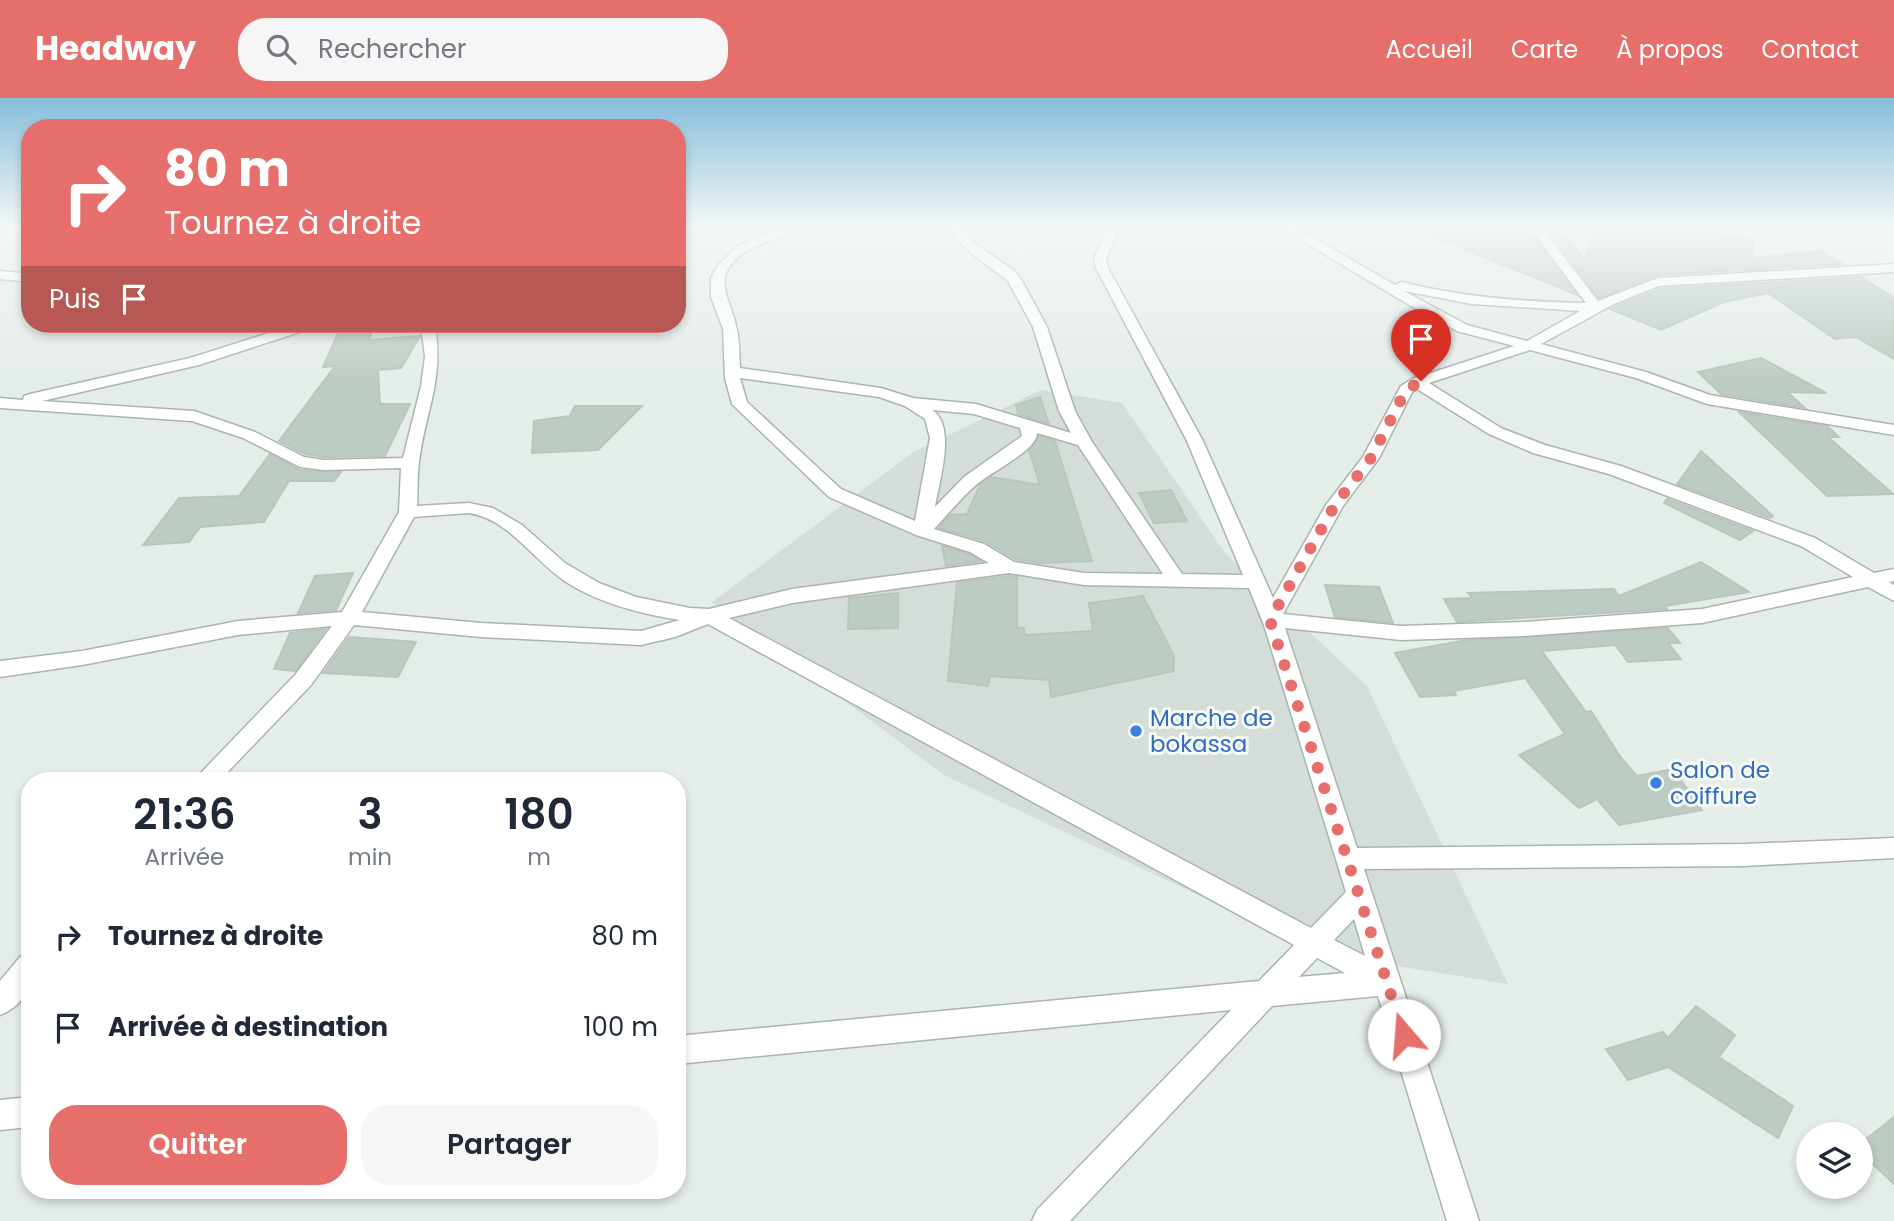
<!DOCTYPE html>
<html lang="fr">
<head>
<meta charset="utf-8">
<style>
	:root { --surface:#fff; --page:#f6f6f7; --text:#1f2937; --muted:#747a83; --accent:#e66e6b }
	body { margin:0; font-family:Poppins,sans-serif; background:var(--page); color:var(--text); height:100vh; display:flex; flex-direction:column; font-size:26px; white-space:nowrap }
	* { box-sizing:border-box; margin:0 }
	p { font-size:23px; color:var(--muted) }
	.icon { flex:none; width:38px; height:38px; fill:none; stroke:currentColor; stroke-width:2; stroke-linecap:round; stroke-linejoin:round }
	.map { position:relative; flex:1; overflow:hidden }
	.details { position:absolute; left:21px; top:674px; width:665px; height:427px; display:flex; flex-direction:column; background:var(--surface); border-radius:28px; box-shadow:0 4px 10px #0003 }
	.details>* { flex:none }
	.hud { position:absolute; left:21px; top:21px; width:665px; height:214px; border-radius:28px; box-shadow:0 4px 10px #0003; background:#e66e6b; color:#fff; overflow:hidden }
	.controls { position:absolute; left:1796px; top:1024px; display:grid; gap:14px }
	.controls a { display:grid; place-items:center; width:77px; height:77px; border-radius:50%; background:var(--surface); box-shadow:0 4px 10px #0003; font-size:35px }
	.pin { position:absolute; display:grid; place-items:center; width:60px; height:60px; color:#fff; margin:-72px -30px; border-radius:50% 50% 50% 0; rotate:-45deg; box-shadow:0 0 7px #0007 }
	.pin .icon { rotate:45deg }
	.me { position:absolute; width:77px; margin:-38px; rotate:342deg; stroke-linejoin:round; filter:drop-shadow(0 0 5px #0008) }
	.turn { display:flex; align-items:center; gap:24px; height:147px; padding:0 28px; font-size:32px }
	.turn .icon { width:91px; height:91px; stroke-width:2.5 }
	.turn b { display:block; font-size:49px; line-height:60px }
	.then { display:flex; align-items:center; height:66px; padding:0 28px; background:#0003; gap:14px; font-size:26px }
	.eta { display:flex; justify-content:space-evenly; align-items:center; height:119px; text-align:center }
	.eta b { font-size:42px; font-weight:600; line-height:49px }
	.cta { display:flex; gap:14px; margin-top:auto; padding:14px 28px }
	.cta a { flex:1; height:80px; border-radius:28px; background:var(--accent); color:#fff; font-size:28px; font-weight:600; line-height:80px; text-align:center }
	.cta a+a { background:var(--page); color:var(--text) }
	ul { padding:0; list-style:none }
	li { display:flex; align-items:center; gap:21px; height:91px; padding:0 28px }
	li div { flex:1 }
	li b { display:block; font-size:26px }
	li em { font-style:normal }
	header { display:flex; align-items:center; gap:42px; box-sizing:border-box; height:98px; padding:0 35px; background:var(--accent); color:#fff }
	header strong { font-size:33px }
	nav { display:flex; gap:38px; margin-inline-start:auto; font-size:24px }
	.search { width:490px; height:63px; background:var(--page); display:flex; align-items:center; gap:18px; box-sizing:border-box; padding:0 24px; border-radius:28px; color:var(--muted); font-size:26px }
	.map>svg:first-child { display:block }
</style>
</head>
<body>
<header>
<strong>Headway</strong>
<div class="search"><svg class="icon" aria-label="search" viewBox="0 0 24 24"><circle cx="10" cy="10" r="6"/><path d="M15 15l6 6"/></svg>Rechercher</div>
<nav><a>Accueil</a><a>Carte</a><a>À propos</a><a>Contact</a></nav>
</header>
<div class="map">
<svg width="1894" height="1123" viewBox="0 0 1894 1123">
	<rect width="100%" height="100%" fill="#e5ede8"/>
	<path fill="#d4ddd7" d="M 1041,292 L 1122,305 L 1225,455 L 1367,588 L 1508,886 L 1323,856 L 944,677 L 712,504 L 912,355 Z"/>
	<path fill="#becbc3" stroke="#b8c6bd" stroke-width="2" d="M 1408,127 L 1525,127 L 1577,197 L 1408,128 Z
		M 1543,127 L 1560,128 L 1584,161 L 1596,127 L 1708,127 L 1713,134 L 1752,141 L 1753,160 L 1822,153 L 1842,166 L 1658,177 L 1599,200 Z
		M 1861,179 L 1894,200 L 1894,261 L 1856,239 L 1835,241 L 1768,195 L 1724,204 L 1661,232 L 1610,211 L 1660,191 Z
		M 374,228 L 369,242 L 420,238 L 401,270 L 378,272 L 380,306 L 410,306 L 385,358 L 324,359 L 305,356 L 279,343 L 335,268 L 323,269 L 340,231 Z
		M 1761,260 L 1826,295 L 1787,294 L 1805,310 L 1721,296 L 1698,274 Z
		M 1040,299 L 1049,326 L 1018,316 L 1016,307 Z
		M 575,308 L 642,308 L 598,352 L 532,355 L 534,323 L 570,318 Z
		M 1739,314 L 1827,328 L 1839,339 L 1828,339 L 1893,396 L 1827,398 Z
		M 1039,338 L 1055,343 L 1092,463 L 1039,465 L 1015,461 L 985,443 L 939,430 L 950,417 L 967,416 L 980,387 L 992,379 L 1040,387 L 1029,352 Z
		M 1701,353 L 1773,418 L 1770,420 L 1677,386 Z
		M 270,356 L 300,372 L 341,374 L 334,383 L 289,383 L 264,424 L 200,429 L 189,444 L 143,447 L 179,400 L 239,398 Z
		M 1171,392 L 1187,423 L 1154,425 L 1139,395 Z
		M 1667,401 L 1753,433 L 1740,442 L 1664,405 Z
		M 942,448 L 969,456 L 981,463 L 946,468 Z
		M 1701,464 L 1749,494 L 1665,508 L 1667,511 L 1457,524 L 1444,501 L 1472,500 L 1468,495 L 1614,491 L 1619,498 Z
		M 353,475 L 336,512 L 298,515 L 315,478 Z
		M 1009,478 L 1017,479 L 1017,530 L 1024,530 L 1025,537 L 1093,533 L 1089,505 L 1143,498 L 1174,558 L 1174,573 L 1051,599 L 1049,582 L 990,578 L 988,588 L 948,583 L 957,485 Z
		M 1325,487 L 1379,489 L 1393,525 L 1335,519 Z
		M 898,495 L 898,530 L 848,531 L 849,500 Z
		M 1668,530 L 1680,545 L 1668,545 L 1681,561 L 1628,564 L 1615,547 L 1542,553 L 1586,614 L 1591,613 L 1621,660 L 1637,678 L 1673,671 L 1702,712 L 1619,727 L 1597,701 L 1579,710 L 1519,657 L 1565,636 L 1525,580 L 1454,593 L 1456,597 L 1420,599 L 1395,555 L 1467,542 Z
		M 326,531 L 295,573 L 274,571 L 290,535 Z
		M 349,539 L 416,544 L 398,579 L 323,575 Z
		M 1696,908 L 1735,937 L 1719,959 L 1793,1008 L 1778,1040 L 1668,969 L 1628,982 L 1606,951 L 1663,934 L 1668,940 Z
		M 1894,1019 L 1894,1086 L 1860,1054 L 1860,1046 Z"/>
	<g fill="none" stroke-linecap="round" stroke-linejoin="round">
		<g stroke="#a8b5ae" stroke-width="3">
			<path id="minor" d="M 699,127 L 720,127 L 677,140 L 677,132 Z
				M 783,127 L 799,127 C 785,140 762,143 745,154 C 708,180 731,199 737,232 C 740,244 739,258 740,270 L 881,290 L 913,300 L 976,306 L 1071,335 L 1059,313 L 1033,229 L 1008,183 L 966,151 L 946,127 L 958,127 L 974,145 L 1015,173 L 1022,183 L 1047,229 L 1075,313 L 1092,344 L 1182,476 L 1243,477 L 1187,343 L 1096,170 L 1094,160 L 1109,127 L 1121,127 L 1106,160 L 1108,170 L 1203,343 L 1273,500 L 1326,407 L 1363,359 L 1401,288 L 1412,281 L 1514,248 L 1457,233 L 1431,220 L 1276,127 L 1291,127 L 1395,187 L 1401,184 C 1462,199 1523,204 1586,205 L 1528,127 L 1540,127 L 1598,203 L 1658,180 L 1894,166 L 1894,174 L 1659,188 L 1614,206 L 1541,246 L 1646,274 L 1710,297 L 1894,327 L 1894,337 L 1707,306 L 1636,280 L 1530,252 L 1429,285 L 1501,330 L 1545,347 L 1621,368 L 1815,440 L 1874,475 L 1894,471 L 1894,483 L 1889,484 L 1894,487 L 1894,503 L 1868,489 L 1702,525 L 1523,538 L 1401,542 L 1285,530 L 1357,750 L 1744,746 L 1894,740 L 1894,760 L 1744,768 L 1364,771 L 1479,1123 L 1447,1123 L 1378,898 L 1272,908 L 1070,1123 L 1032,1123 L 1037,1112 L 1231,912 L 677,966 L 677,938 L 1259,883 L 1294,847 L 708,526 L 675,539 L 641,547 L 481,539 L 354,527 L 311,587 L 220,682 L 194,682 L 295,577 L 332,528 L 238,537 L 82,567 L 0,579 L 0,563 L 82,553 L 238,523 L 342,514 L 399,414 L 401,370 L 324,372 L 300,369 L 243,340 L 192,323 L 0,310 L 0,300 L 23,302 L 24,298 L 30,296 L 190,260 L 297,226 L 317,226 L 315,229 L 199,267 L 42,303 L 194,313 L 255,334 L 304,359 L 324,362 L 403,360 L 421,288 L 425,259 L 421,226 L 435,226 C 444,284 426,310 419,364 C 417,379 418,394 417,408 L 469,405 L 493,410 L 522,427 L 565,465 L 599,485 L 636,499 L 690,510 L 709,511 L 792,491 L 989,465 L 970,454 L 916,437 L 829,399 L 732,306 L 725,280 L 723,231 L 711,199 L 711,180 L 719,166 L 738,148 ZM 1404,193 L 1472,206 L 1580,213 L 1527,243 L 1467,227 ZM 740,280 L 879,299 L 905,308 L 925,321 L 930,340 L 915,423 L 841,391 L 747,304 ZM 1417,291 L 1489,336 L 1533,355 L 1609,376 L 1801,448 L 1853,479 L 1702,511 L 1523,524 L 1401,528 L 1283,516 L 1343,408 L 1379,360 L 1412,294 ZM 932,312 L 974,316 L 1020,330 L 1022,338 L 964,379 L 935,409 C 939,384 957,327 932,312 ZM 1037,335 L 1078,347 L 1163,476 L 1084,475 L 1014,464 L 984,446 L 934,431 C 948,416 961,400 976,387 C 989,375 1038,352 1037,335 ZM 469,415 C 509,421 534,463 566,484 C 599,505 641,516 680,522 L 641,533 L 481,525 L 362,514 L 414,419 ZM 1009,475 L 1084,487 L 1249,490 L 1264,527 L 1346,794 L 1311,830 L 729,520 L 792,505 ZM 1354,821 L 1365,858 L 1334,842 ZM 1317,860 L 1345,875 L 1299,879 Z
				M 0,173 L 30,176 L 30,184 L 0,181 Z
				M 30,856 C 30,883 30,905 0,917 L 0,883 L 20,859 Z
				M 30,999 L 30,1029 L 0,1032 L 0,1002 Z"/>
		</g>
		<use href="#minor" fill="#fff" fill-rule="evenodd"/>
	</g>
	<linearGradient id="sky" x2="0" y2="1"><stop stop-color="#86bedc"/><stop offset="0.45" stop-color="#f3f7f5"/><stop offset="1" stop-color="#f3f7f5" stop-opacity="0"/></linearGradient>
	<rect width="1894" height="284" fill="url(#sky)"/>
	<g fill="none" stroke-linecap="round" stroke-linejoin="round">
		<path stroke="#e66e6b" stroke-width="12" stroke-dasharray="0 21.6" d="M 1404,937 L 1270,522 L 1335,407 L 1371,360 L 1406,292 L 1421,283"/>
	</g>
	<g fill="#3f7fe0" stroke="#f6faf7" stroke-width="2.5">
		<circle cx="1136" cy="633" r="7"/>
		<circle cx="1656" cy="685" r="7"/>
	</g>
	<g text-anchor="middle" stroke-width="6" stroke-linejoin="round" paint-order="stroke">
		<g font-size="23" fill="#366cbe" stroke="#f6faf7" text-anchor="start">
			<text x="1150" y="628">Marche de<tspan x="1150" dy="26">bokassa</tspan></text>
			<text x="1670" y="680">Salon de<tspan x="1670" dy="26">coiffure</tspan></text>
		</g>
	</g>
</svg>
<div class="controls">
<a><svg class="icon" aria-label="layers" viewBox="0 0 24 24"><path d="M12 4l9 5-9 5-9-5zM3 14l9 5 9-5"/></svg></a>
</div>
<div class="pin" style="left:1421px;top:283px;background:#d93025"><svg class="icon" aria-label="arrive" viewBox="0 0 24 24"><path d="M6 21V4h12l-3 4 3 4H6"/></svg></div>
<svg class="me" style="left:1404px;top:937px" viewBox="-20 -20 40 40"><circle r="19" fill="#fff"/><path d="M0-13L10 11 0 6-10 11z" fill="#e66e6b"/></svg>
<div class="hud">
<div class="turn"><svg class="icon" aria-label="right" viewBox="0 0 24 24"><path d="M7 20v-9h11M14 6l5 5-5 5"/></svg><div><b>80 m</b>Tournez à droite</div></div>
<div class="then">Puis<svg class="icon" aria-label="arrive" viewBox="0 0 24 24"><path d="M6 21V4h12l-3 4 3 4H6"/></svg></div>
</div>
<section class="details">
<div class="eta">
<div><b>21:36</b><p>Arrivée</p></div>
<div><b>3</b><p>min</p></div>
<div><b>180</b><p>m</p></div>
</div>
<ul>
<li><svg class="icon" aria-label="right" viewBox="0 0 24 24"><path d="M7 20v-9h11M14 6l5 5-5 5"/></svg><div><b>Tournez à droite</b></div><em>80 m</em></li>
<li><svg class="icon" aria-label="arrive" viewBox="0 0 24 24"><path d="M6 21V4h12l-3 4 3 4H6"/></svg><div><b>Arrivée à destination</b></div><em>100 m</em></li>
</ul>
<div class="cta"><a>Quitter</a><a>Partager</a></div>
</section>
</div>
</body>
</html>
